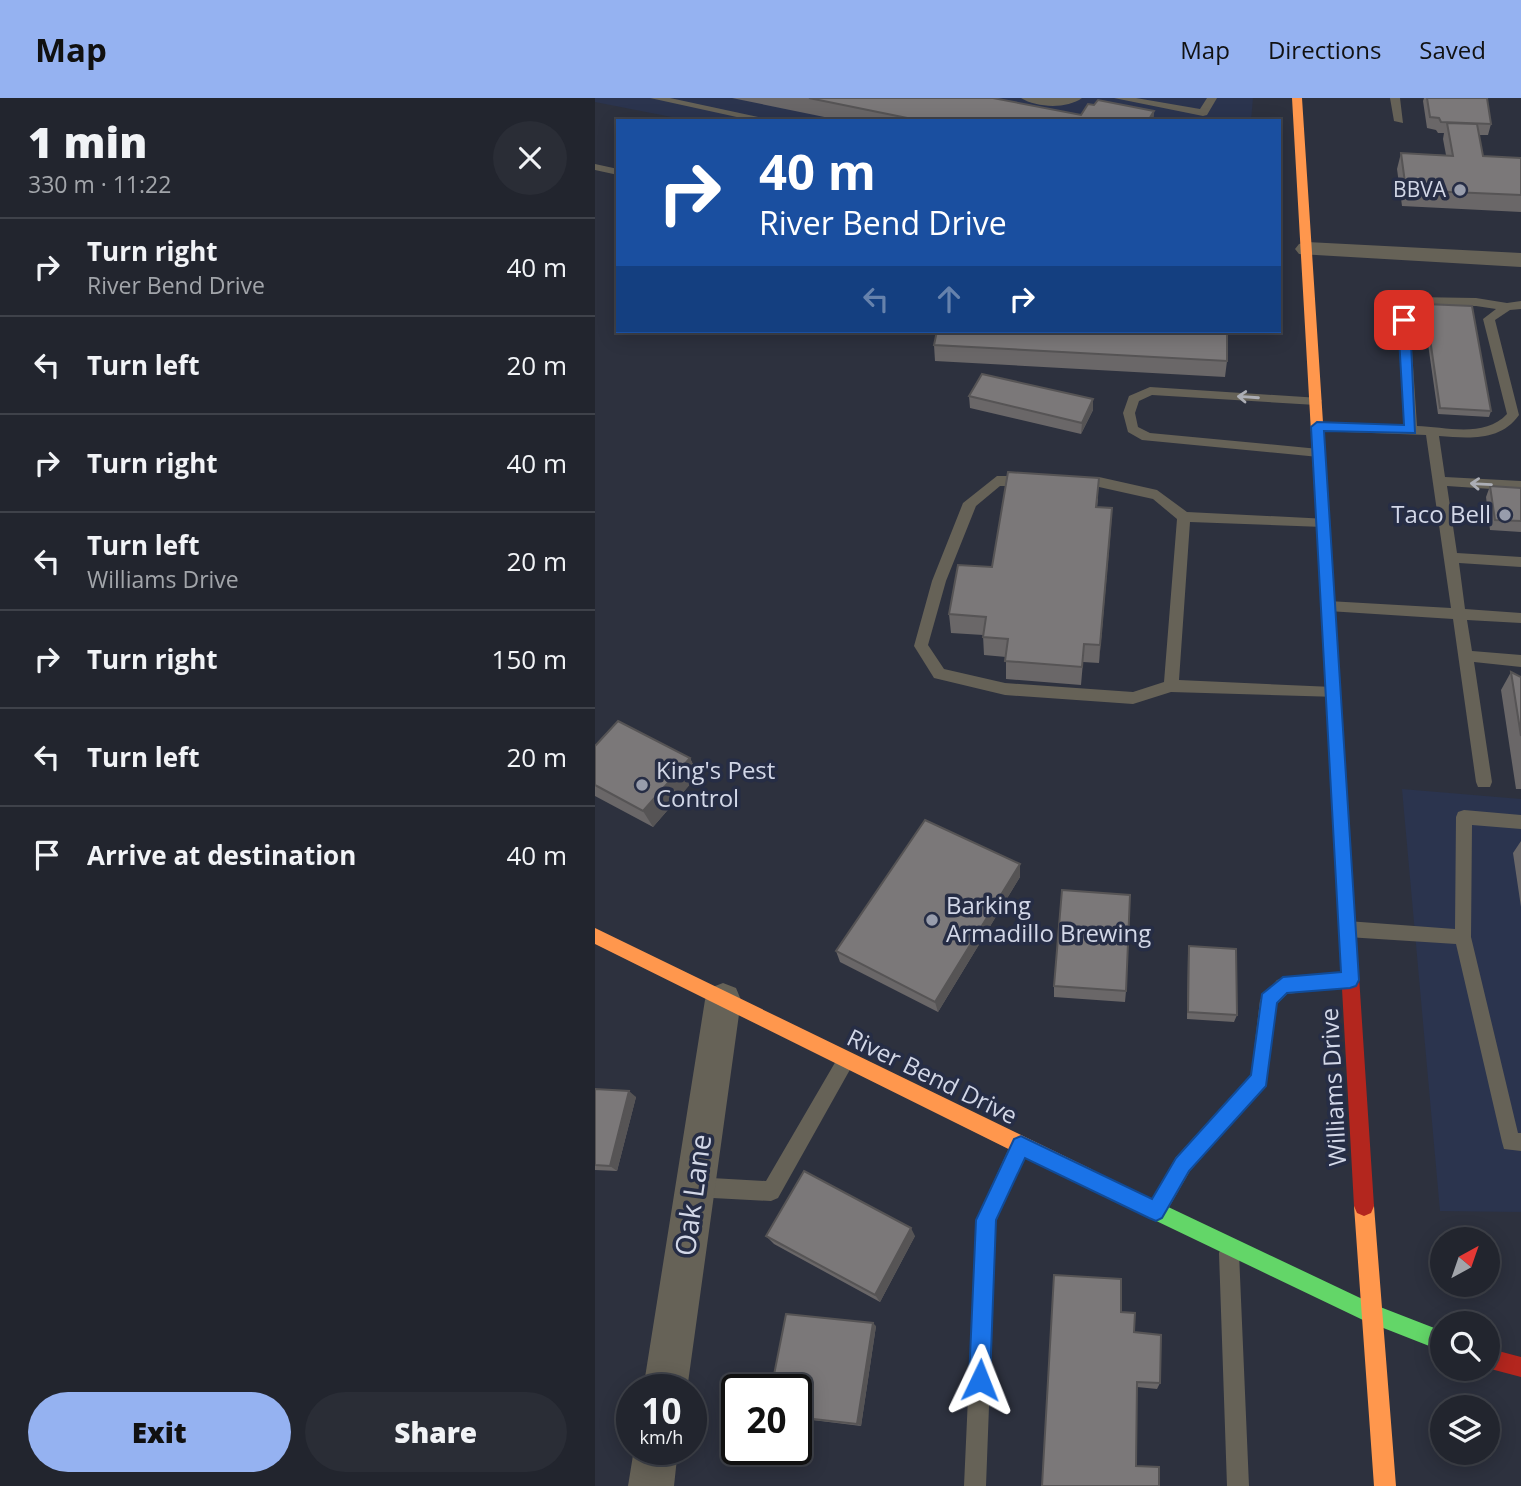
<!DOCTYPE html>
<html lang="en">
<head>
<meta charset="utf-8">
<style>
	:root { --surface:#22252e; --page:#2a2d36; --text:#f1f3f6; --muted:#a2a5aa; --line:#3f424a; --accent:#95b2f1 }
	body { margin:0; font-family:"Open Sans",sans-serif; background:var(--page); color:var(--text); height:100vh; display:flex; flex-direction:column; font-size:26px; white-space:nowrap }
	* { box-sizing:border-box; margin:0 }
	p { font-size:23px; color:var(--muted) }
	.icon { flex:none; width:38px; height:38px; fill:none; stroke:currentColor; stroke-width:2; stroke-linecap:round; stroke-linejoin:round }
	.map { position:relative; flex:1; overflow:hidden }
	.sheet { display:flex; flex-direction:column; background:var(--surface); width:595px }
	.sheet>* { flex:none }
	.guide { position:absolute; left:21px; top:21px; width:665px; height:214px; border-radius:0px; box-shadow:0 4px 18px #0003,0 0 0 2px var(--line); background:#1a4fa0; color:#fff; overflow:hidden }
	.needle { width:46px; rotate:40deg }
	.tools { position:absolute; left:835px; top:1129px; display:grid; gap:14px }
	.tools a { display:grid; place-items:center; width:70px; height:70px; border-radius:50%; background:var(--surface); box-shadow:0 4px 18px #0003,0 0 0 2px var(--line); font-size:35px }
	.speed { position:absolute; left:21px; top:1276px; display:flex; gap:14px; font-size:35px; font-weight:700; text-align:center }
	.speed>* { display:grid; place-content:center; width:91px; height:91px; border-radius:50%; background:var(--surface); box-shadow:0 4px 18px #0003,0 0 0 2px var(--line); line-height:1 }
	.speed small { font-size:18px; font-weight:400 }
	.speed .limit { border:4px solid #111; border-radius:10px; background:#fff; color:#111 }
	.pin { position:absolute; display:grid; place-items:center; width:60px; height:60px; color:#fff; margin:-30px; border-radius:14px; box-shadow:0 4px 10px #0006 }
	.me { position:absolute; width:77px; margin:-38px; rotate:2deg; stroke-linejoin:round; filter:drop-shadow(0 0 5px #0008) }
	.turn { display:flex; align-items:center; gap:24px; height:147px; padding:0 28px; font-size:32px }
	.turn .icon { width:91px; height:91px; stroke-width:2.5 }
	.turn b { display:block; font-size:49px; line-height:60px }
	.lanes { display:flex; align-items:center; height:66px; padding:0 28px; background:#0003; justify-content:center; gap:35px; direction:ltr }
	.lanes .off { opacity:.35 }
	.round { display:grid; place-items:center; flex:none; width:74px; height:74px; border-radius:37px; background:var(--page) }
	.head { display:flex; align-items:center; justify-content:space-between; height:119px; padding:0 28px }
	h1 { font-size:42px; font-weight:800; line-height:52px }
	.action { display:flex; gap:14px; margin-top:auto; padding:14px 28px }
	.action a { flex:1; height:80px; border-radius:42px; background:var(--accent); color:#111; font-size:28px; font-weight:800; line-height:80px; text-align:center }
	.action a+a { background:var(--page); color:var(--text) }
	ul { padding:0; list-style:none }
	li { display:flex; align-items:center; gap:21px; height:98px; padding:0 28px; border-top:2px solid var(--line) }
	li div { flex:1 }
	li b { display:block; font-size:26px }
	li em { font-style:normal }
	header { display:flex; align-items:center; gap:42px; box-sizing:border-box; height:98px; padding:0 35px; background:var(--accent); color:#111 }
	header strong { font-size:33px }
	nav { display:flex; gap:38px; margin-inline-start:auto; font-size:24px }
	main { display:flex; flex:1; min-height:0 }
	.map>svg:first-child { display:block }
</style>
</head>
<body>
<header>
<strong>Map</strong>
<nav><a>Map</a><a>Directions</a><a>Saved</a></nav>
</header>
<main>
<section class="sheet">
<div class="head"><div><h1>1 min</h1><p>330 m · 11:22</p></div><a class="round"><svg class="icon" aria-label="close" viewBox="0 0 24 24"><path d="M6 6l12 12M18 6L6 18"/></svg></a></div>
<ul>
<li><svg class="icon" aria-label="right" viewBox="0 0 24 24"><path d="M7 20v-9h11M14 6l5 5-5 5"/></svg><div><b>Turn right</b><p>River Bend Drive</p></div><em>40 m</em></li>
<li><svg class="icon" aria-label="left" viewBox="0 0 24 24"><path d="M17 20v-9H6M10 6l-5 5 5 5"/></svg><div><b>Turn left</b></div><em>20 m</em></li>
<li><svg class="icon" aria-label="right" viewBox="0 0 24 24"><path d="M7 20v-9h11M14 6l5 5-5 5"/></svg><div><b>Turn right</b></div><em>40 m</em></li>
<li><svg class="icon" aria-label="left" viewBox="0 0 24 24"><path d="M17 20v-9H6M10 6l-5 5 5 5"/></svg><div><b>Turn left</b><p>Williams Drive</p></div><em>20 m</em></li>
<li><svg class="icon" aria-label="right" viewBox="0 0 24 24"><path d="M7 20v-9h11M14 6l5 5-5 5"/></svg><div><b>Turn right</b></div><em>150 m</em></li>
<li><svg class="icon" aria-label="left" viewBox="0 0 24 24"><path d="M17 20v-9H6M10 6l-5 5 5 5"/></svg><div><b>Turn left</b></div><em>20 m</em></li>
<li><svg class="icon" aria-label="arrive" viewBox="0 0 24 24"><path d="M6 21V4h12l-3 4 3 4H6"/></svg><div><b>Arrive at destination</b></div><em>40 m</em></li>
</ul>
<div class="action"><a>Exit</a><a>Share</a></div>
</section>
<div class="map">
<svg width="926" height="1388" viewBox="0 0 926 1388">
	<rect width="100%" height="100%" fill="#2d313e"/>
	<path fill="#2b344e" d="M 0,0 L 658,0 L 656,23 L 97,23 L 0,4 Z
		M 807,691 L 926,701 L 926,1114 L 845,1113 Z"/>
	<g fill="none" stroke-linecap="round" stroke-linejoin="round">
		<path fill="#666257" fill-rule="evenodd" d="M 55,0 L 75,0 L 182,23 L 160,23 Z
			M 426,0 L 487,0 C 472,11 442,10 426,0 Z
			M 519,0 L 541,0 L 605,11 L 612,0 L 622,0 L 612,17 L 608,18 Z
			M 795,0 L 805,0 L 808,25 L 799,23 Z
			M 0,66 L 23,71 L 23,77 L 0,72 Z
			M 818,199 L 881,200 L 912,205 L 926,203 L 926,211 L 915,212 L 900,222 L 924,317 C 905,344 873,340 844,338 L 850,379 L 926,383 L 926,393 L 852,388 L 862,455 L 926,459 L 926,469 L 864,465 L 870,511 L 926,515 L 926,525 L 872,522 L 877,553 L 926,557 L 926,569 L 879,564 L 897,684 L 895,689 L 883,689 L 881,684 L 858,521 L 733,513 L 726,508 L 733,503 L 856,510 L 831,337 L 722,333 L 716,329 L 722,325 L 809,328 L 803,222 L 812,203 ZM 822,207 L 881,208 L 901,211 L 888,221 L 912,316 C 890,340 851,329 822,328 L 815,222 Z
			M 555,289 L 725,300 L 727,303 L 721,307 L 557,297 L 544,303 L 540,315 L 543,329 L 555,335 L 724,351 L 730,355 L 724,359 L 547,342 L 533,334 L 528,315 L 534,298 Z
			M 402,378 L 432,378 L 439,383 L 432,388 L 405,388 L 381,408 L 351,483 L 333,547 L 349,571 L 410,585 L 538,594 L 569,584 L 582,421 L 558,401 L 504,389 L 482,389 L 475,384 L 482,379 L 504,379 L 562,392 L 592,414 L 733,421 L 735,424 L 728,429 L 595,424 L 584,582 L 738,589 L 743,591 L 745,595 L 743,599 L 576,594 L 538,606 L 410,597 L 339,580 L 319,548 L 337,483 L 368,405 Z
			M 869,712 L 926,717 L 926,731 L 877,727 L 876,839 L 923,1035 L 926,1035 L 926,1053 L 909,1051 L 907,1044 L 861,846 L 752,839 L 746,836 L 744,831 L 746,826 L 752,823 L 860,831 L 861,719 L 863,714 Z
			M 755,874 L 761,876 L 764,882 L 761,888 L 692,896 L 682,906 L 671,987 L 595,1073 L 569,1118 L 562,1121 L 555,1118 L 552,1111 L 555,1104 L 581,1059 L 656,977 L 665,902 L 682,882 L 688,880 Z
			M 251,953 L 257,956 L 260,962 L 257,968 L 183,1100 L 176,1103 L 99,1099 L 92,1096 L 89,1089 L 92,1082 L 99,1079 L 171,1083 L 245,956 Z
			M 425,1039 L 432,1041 L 434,1048 L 401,1123 L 391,1388 L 369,1388 L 381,1122 L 418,1041 Z
			M 634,1145 L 641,1148 L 644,1155 L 654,1388 L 632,1388 L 624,1155 L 627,1148 Z"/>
		<path fill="#666257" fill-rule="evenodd" d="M 712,144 L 926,155 L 926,169 L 704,156 L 700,151 L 704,146 Z
			M 128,885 L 141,890 L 146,902 L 92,1292 L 48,1292 L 110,902 L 115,890 Z
			M 39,1351 L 83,1351 L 79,1388 L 33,1388 Z"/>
		<path fill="#63d668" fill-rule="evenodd" d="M 489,1069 L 780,1207 L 847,1233 L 847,1253 L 768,1222 L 482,1085 L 480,1078 L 482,1071 Z"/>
		<path fill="#ff974d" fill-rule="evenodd" d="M 697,0 L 707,0 L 740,510 L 733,515 L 726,510 Z
			M 0,830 L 496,1071 L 498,1078 L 496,1085 L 489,1087 L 482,1085 L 0,846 Z
			M 769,1098 L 776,1101 L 779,1108 L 801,1388 L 779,1388 L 759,1108 L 762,1101 Z"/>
		<path fill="#b3261e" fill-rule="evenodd" d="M 733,505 L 740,510 L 779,1108 L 776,1115 L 769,1118 L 762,1115 L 759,1108 L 726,510 Z
			M 892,1250 L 926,1259 L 926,1279 L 892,1270 Z"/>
	</g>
	<path fill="#6a6768" d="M 137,0 L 398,0 L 486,17 L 499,7 L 559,13 L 558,23 L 249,23 Z
		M 829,0 L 892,0 L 896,26 L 893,37 L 884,37 L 888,58 L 926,60 L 926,114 L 807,108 L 802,71 L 806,55 L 851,57 L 848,41 L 849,35 L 843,35 L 841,32 L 832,30 L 828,3 Z
		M 830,206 L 896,313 L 894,319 L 843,316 L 828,211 Z
		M 339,247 L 632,263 L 630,279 L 340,263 Z
		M 374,298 L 498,312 L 486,336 L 375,310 Z
		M 895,388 L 926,390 L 926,434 L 895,432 L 891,399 Z
		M 503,400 L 502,410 L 517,410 L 504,565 L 488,564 L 486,587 L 411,581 L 411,559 L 389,557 L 388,537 L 356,535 L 354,516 L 397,469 Z
		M 916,574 L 926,579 L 926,691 L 921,691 L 906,592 Z
		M 0,648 L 95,660 L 103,677 L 58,729 L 0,698 Z
		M 926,743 L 926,809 L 918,755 Z
		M 425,766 L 425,779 L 343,914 L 245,864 L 241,853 Z
		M 594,848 L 642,917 L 639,924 L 592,921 L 593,855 Z
		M 459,888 L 531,893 L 530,904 L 459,899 Z
		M 0,991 L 41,999 L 22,1073 L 0,1072 Z
		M 171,1138 L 320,1138 L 285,1204 L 179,1146 Z
		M 526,1214 L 539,1234 L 565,1285 L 562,1291 L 542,1289 L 447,1388 Z
		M 281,1228 L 266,1328 L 201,1320 L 201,1292 Z"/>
	<path fill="#565455" d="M 559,13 L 558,23 L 553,23 Z
		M 498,301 L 498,312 L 486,336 L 487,325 Z
		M 517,410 L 516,430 L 504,565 L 505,547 Z
		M 95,660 L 103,677 L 58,729 L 48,713 Z
		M 425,766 L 425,779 L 343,914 L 340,904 Z
		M 34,993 L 41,999 L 22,1073 L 15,1068 Z
		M 316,1130 L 320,1138 L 285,1204 L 280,1197 Z
		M 278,1225 L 281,1228 L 266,1328 L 262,1326 Z"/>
	<path fill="#7b7879" stroke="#565455" stroke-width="2" d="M 214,0 L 398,0 L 486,17 L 493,6 L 499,7 L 503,2 L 559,13 L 553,23 L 327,23 Z
		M 832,0 L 892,0 L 896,26 L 846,24 L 844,20 L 835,19 Z
		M 852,25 L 882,26 L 888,58 L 926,60 L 926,97 L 811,92 L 806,55 L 858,58 Z
		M 830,206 L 877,208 L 896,313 L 845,310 Z
		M 342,233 L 632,233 L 632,263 L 339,247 Z
		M 387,276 L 498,301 L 487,325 L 374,298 Z
		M 413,374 L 504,380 L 501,409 L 517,410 L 505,547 L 489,546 L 487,569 L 410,563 L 413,541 L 388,539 L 391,519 L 354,516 L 363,467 L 397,469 Z
		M 895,388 L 926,390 L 926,423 L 900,422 Z
		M 916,574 L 926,579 L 926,638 Z
		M 23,623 L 95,660 L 48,713 L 0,687 L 0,648 Z
		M 330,722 L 425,766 L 340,904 L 241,853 Z
		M 467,792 L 535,797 L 531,893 L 459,888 Z
		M 594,848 L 641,851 L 642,917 L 593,914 Z
		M 0,991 L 34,993 L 15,1068 L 0,1067 Z
		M 209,1073 L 316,1130 L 280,1197 L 171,1138 Z
		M 459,1177 L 526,1181 L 526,1214 L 540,1215 L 539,1234 L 566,1237 L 565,1285 L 542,1284 L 541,1368 L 564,1369 L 564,1388 L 447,1388 Z
		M 191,1216 L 278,1225 L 262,1326 L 201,1319 L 201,1292 L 176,1292 Z"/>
	<defs><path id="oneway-shaft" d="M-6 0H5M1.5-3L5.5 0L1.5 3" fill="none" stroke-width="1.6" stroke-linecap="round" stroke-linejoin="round" transform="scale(1.75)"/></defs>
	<g stroke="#acaeb5">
		<use href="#oneway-shaft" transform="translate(653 299) rotate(-176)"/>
		<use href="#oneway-shaft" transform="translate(886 386) rotate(-177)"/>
	</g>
	<path fill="#1a73e8" stroke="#114b97" stroke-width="2" d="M 809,218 L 815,222 L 820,335 L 729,333 L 764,882 L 761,888 L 755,890 L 692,895 L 682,905 L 671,988 L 594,1073 L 567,1120 L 561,1123 L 554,1120 L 430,1060 L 401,1122 L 395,1282 L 392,1289 L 385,1292 L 377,1289 L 374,1282 L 381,1122 L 419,1041 L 426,1038 L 432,1041 L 557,1101 L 581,1060 L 656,977 L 667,896 L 688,879 L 746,874 L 716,329 L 722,324 L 809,327 L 803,222 Z"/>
	<g fill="#989dac" stroke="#262d45" stroke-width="2.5">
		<circle cx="865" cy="92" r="7"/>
		<circle cx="910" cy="417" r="7"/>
		<circle cx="47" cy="687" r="7"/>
		<circle cx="337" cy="822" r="7"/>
	</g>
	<g text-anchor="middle" stroke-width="7" stroke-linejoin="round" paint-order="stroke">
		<g font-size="21" fill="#d2d7e7" stroke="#262d45" text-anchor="end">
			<text x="851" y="99">BBVA</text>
		</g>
		<g font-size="24" fill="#d2d7e7" stroke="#262d45" text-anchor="start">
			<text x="896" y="425" text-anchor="end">Taco Bell</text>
			<text x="61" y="681">King's Pest<tspan x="61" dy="28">Control</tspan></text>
			<text x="351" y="816">Barking<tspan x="351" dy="28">Armadillo Brewing</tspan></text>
		</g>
		<g font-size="24" fill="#d2d7e7" stroke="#262d45">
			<text transform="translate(337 979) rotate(26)" y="8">River Bend Drive</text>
			<text transform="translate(739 989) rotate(-93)" y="8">Williams Drive</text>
		</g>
		<g font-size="28" fill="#d2d7e7" stroke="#262d45">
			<text transform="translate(98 1097) rotate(-82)" y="10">Oak Lane</text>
		</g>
	</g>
</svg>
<div class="tools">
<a><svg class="needle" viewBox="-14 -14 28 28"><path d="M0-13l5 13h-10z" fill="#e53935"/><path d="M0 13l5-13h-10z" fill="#a2a5aa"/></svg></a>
<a><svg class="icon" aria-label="search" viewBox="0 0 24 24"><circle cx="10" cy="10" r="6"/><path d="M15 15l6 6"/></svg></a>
<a><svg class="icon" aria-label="layers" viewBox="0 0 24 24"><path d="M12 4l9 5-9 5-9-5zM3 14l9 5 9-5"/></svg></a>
</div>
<div class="speed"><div>10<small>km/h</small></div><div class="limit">20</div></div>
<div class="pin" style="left:809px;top:222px;background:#d93025"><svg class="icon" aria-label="arrive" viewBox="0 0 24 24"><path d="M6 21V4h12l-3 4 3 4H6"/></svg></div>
<svg class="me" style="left:385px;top:1282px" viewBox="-20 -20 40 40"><path d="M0-17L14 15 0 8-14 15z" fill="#1a73e8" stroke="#fff" stroke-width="4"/></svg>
<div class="guide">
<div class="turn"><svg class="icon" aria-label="right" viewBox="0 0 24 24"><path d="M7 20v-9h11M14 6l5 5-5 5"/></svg><div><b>40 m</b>River Bend Drive</div></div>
<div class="lanes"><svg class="icon off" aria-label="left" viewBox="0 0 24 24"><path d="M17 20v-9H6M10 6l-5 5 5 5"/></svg><svg class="icon off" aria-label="ahead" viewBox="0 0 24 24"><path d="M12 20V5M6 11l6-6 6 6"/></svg><svg class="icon" aria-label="right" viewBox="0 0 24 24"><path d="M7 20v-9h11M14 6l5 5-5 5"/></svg></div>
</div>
</div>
</main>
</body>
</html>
